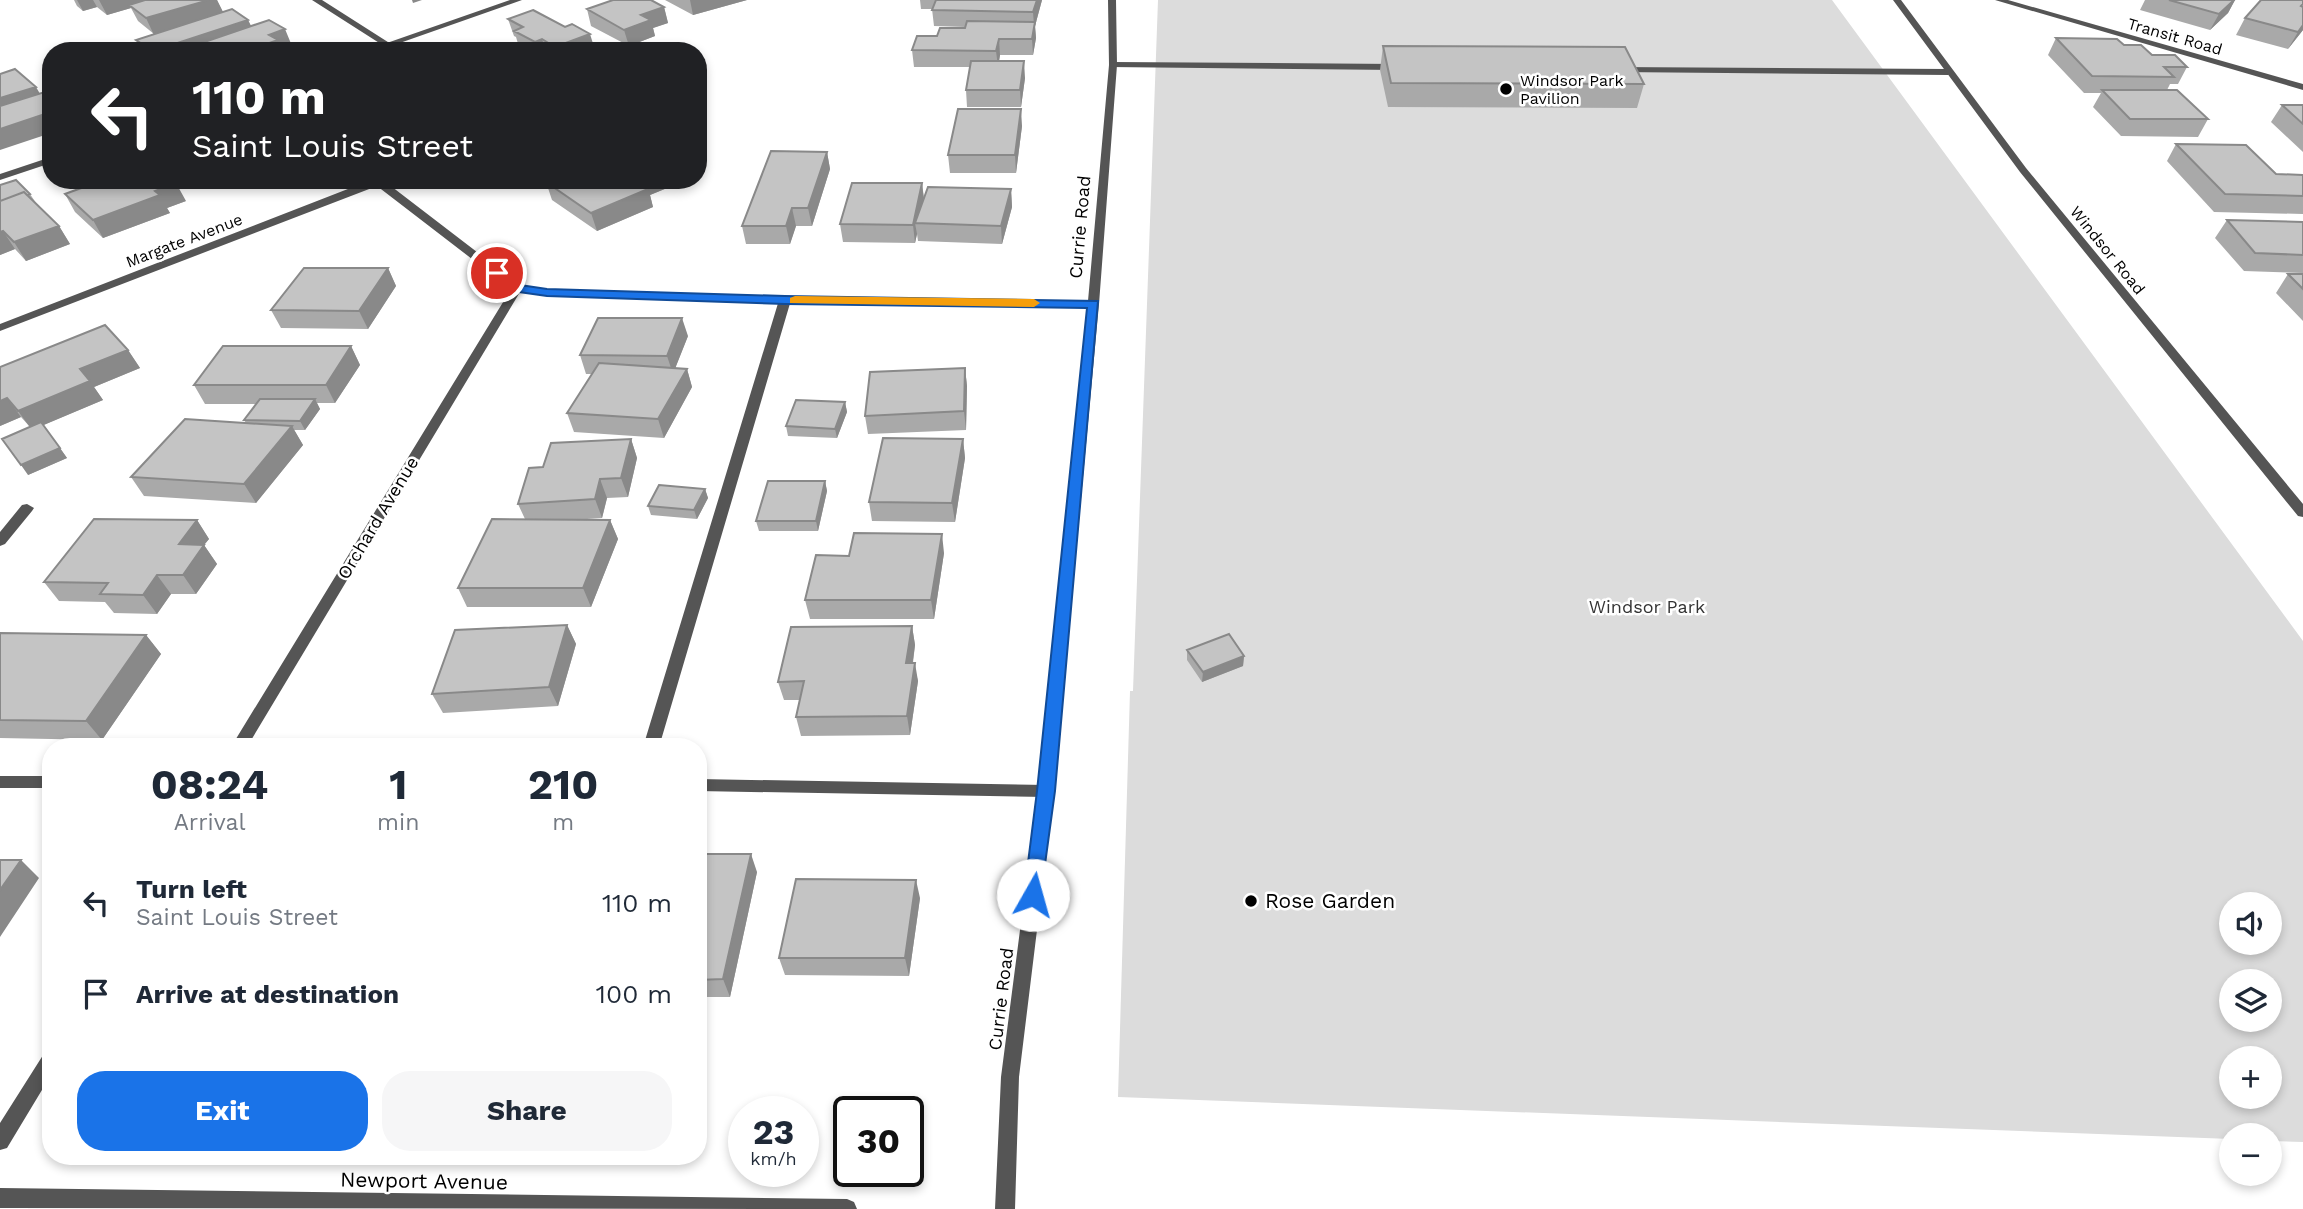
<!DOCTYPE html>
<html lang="en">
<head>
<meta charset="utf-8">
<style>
	:root { --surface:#fff; --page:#f6f6f7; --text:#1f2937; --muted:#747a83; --accent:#1a73e8 }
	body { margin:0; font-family:"Work Sans",sans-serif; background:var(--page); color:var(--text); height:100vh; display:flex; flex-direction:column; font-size:26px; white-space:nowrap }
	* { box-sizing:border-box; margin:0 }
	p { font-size:23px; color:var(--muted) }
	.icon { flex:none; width:38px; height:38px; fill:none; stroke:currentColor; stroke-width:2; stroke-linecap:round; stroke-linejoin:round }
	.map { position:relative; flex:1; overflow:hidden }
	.details { position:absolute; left:42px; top:738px; width:665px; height:427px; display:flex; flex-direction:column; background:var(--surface); border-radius:28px; box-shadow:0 4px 10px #0003 }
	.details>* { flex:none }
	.hud { position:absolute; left:42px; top:42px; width:665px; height:147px; border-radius:28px; box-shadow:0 4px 10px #0003; background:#202124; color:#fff; overflow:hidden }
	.fabs { position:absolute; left:2219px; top:892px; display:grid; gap:14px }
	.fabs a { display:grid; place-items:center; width:63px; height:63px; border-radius:50%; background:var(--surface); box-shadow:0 4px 10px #0003; font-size:35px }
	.speed { position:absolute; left:728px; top:1096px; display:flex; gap:14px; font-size:35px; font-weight:700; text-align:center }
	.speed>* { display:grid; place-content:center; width:91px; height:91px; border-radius:50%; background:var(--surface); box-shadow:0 4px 10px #0003; line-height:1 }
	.speed small { font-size:18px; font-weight:400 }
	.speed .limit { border:4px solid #111; border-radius:10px; background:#fff; color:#111 }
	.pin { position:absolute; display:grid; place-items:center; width:60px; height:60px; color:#fff; margin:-30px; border:4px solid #fff; border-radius:50%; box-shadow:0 2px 7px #0007 }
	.me { position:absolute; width:77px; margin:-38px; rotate:7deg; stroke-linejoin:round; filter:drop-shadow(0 0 5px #0008) }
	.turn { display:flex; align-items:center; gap:24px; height:147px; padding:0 35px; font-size:32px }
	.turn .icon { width:91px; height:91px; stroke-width:2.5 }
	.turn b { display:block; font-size:49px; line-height:60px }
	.eta { display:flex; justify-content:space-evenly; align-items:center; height:119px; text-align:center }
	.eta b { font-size:42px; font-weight:700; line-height:49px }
	.cta { display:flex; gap:14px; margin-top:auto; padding:14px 35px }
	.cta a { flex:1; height:80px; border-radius:28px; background:var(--accent); color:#fff; font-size:28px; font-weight:700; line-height:80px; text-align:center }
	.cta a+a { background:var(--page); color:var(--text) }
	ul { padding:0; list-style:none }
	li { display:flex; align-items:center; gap:21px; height:91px; padding:0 35px }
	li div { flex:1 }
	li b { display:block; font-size:26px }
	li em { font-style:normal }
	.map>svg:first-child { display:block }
</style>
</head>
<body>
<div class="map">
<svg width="2303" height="1209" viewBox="0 0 2303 1209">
	<rect width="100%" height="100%" fill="#fff"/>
	<path fill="#dcdcdc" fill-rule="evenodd" d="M 1158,0 L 1832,0 L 2303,641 L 2303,1142 L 2270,1141 L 2270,1136 L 2231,1136 L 2231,1139 L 1118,1097 L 1130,691 L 1133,691 ZM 2231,905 L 2270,905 L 2270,943 L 2231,943 ZM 2231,982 L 2270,982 L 2270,1020 L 2231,1020 ZM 2231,1059 L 2270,1059 L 2270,1097 L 2231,1097 Z"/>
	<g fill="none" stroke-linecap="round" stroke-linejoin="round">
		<path fill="#555" fill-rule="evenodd" d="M 1113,62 L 1397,64 L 1401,67 L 1397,70 L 1110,67 L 1110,63 Z
			M 1614,67 L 1948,69 L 1952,72 L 1948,75 L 1617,72 L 1614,71 Z
			M 785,297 L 791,300 L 659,747 L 643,747 L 779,300 Z
			M 27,504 L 34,508 L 32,511 L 5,544 L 0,546 L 0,532 L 22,505 Z
			M 0,776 L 51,776 L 51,788 L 0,788 Z
			M 698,779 L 1046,785 L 1052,786 L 1054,791 L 1052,796 L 1046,797 L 698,791 Z"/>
		<path fill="#555" fill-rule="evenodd" d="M 312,0 L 322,0 L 391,44 L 384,46 Z
			M 1108,0 L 1116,0 L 1117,65 L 1099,304 L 1054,791 L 1019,1077 L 1015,1209 L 995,1209 L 1001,1077 L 1038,791 L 1087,307 L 785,303 L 547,295 L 520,292 L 247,747 L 231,747 L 511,289 L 377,186 L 0,331 L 0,324 L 371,180 L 383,180 L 520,285 L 547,289 L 785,297 L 1088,301 L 1109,65 Z
			M 1893,0 L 1901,0 L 2026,168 L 2303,504 L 2303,517 L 2298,516 L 2020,172 Z
			M 1995,0 L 2008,0 L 2303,84 L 2303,90 Z
			M 51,1049 L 51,1075 L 7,1148 L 0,1150 L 0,1123 L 45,1052 Z"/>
		<path fill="#555" fill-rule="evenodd" d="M 510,0 L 522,0 L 377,51 L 364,51 Z
			M 51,157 L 51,163 L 0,180 L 0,174 Z
			M 0,1188 L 847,1199 L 854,1202 L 857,1209 L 0,1208 Z"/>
	</g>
	<path fill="#a9a9a9" d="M 74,0 L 217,0 L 223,12 L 248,20 L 251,26 L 292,46 L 282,50 L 283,51 L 142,51 L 136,40 L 154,34 L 138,21 L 131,8 L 107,15 L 97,7 L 83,11 L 77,6 Z
		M 665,0 L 747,0 L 693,15 Z
		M 920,0 L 1042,0 L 1035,26 L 1036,38 L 1033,55 L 1000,55 L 999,61 L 1025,78 L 1021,107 L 967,107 L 966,90 L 970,67 L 914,67 L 912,50 L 937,36 L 965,28 L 965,27 L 934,26 L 932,9 L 921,9 Z
		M 2145,0 L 2235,0 L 2228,13 L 2210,30 L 2140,10 Z
		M 664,7 L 668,23 L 653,28 L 655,36 L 629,46 L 591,26 L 587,9 Z
		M 2302,7 L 2303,30 L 2288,49 L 2236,35 L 2245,18 Z
		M 508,19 L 595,50 L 526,51 L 519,47 L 516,37 L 514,36 Z
		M 2056,38 L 2124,45 L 2187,67 L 2178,84 L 2170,84 L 2167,90 L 2208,119 L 2198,137 L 2121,136 L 2093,107 L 2101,93 L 2084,93 L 2048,55 Z
		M 1383,46 L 1644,84 L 1637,108 L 1388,107 L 1380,70 Z
		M 2282,105 L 2303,105 L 2303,152 L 2271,122 Z
		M 1022,126 L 1016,173 L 950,173 L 948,155 Z
		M 2176,144 L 2276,174 L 2303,175 L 2303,214 L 2214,212 L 2167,161 Z
		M 827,152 L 830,169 L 812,226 L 796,226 L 790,244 L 746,244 L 742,226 Z
		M 546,182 L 672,186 L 650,195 L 653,207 L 597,231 L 552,200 Z
		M 922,183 L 924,198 L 1011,189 L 1012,207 L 1002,244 L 918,241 L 917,234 L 915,243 L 843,242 L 840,224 Z
		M 0,185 L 30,194 L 36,203 L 59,226 L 70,244 L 26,261 L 15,249 L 0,255 Z
		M 65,194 L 186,201 L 167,208 L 170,213 L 103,238 L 75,212 Z
		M 2227,220 L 2303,222 L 2303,273 L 2244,271 L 2215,238 Z
		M 388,268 L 396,286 L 368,329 L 281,328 L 271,310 Z
		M 2288,274 L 2303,274 L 2303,321 L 2276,293 Z
		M 688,336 L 675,368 L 687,369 L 692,387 L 664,438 L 574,432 L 567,413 L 592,374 L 586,374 L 580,355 Z
		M 351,346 L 360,365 L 335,403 L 317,403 L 320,409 L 305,430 L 294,430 L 303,445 L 256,503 L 144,496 L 131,477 L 246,423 L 244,420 L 256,404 L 205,404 L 194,385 Z
		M 128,350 L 140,368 L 94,387 L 103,400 L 43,425 L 67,458 L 28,475 L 30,427 L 21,417 L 0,426 L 0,367 Z
		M 965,368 L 967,386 L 966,430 L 868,434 L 865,416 Z
		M 845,402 L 847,412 L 837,438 L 788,436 L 786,426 Z
		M 631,439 L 637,458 L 628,497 L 607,498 L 602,518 L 572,520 L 610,520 L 618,539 L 591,607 L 467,607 L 458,588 L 525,519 L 518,504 L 543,467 Z
		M 963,439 L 965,458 L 955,522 L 872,521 L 869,502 Z
		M 825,481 L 827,491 L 818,531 L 759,531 L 756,521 Z
		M 705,489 L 708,498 L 697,519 L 651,515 L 648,506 Z
		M 197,520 L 209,539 L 204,545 L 217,564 L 196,594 L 171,594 L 157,614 L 114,613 L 105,602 L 59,601 L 44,582 Z
		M 944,553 L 934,619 L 810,619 L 805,600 L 849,556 Z
		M 567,625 L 576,644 L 558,706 L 443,713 L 432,694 Z
		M 912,626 L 915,645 L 913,663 L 918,681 L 910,735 L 801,736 L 796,717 L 800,700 L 784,700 L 778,682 Z
		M 0,633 L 146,635 L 161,654 L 102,740 L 0,738 Z
		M 1187,650 L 1244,656 L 1243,666 L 1202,682 L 1187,660 Z
		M 698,854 L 757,872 L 730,997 L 698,997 Z
		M 920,898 L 909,976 L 785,975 L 779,958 Z"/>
	<path fill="#898989" d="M 77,0 L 93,0 L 97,7 L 83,11 Z
		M 99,0 L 147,0 L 129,5 L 131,8 L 107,15 Z
		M 209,0 L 217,0 L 224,14 L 154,35 L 146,18 Z
		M 412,0 L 422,0 L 413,3 Z
		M 690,0 L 747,0 L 693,15 Z
		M 1037,0 L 1042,0 L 1035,26 L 1036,38 L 1033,55 L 1032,39 L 1034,25 L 1033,12 Z
		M 2234,0 L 2235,0 L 2228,13 L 2210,30 L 2219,14 Z
		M 664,7 L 668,23 L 653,28 L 655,36 L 629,46 L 624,30 L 641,15 Z
		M 248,20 L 256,36 L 212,51 L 153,51 Z
		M 2303,25 L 2303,30 L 2288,49 L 2298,32 Z
		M 285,29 L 292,46 L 282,50 L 283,51 L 246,51 L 269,35 Z
		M 590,34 L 595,50 L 557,51 L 555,47 Z
		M 542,39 L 546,51 L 537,51 L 535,42 Z
		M 999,39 L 1000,55 L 998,67 L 996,51 Z
		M 1024,61 L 1025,78 L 1021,107 L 1020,90 Z
		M 36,87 L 46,104 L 0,119 L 0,98 Z
		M 1021,109 L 1022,126 L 1016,173 L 1015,155 Z
		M 51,112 L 51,133 L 0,150 L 0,129 Z
		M 827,152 L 830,169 L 812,226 L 808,208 Z
		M 639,180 L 671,180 L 672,186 L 650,195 L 653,207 L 597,231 L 591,213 Z
		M 176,183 L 186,201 L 167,208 L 170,213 L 103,238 L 93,220 L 155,191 Z
		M 922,183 L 924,201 L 915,223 L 917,234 L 915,243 L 913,225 Z
		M 1011,189 L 1012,207 L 1002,244 L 1001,226 Z
		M 792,208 L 796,226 L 790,244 L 786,226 Z
		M 59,226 L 70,244 L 26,261 L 14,242 Z
		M 3,231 L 15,249 L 0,255 L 0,232 Z
		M 388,268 L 396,286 L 368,329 L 359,311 Z
		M 682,318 L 688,336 L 673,374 L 667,356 Z
		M 351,346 L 360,365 L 335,403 L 326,385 Z
		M 128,350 L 140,368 L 94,387 L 103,400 L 32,430 L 18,411 L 80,369 Z
		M 965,368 L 967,386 L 966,430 L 964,411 Z
		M 687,369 L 692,387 L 664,438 L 658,419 Z
		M 7,398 L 21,417 L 0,426 L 0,401 Z
		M 315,399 L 320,409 L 305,430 L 300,421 Z
		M 845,402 L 847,412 L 837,438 L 835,429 Z
		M 292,426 L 303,445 L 256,503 L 244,484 Z
		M 631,439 L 637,458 L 628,497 L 621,478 Z
		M 963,439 L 965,458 L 955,522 L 952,503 Z
		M 60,448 L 67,458 L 28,475 L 21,465 Z
		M 600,479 L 607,498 L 602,518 L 595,499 Z
		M 825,481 L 827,491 L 818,531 L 816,521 Z
		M 705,489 L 708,498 L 697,519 L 694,510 Z
		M 197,520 L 209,539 L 204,545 L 217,564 L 196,594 L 183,575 L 179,544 Z
		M 610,520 L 618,539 L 591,607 L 583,588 Z
		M 942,534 L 944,553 L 934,619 L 931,600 Z
		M 157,575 L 171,594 L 157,614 L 143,595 Z
		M 567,625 L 576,644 L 558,706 L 549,687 Z
		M 912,626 L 915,645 L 910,682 L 906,663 Z
		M 146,635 L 161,654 L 102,740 L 86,721 Z
		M 1244,656 L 1243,666 L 1202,682 L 1203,672 Z
		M 915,663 L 918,681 L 910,735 L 907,716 Z
		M 751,854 L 757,872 L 730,997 L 723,979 Z
		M 21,860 L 39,878 L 0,937 L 0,890 Z
		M 916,880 L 920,898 L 909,976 L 905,958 Z"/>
	<path fill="#c4c4c4" stroke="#898989" stroke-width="2" d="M 145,0 L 209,0 L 146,18 L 129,5 Z
		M 613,0 L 651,0 L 664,7 L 641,15 L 651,20 L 624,30 L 587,9 Z
		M 936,0 L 1037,0 L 1033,12 L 932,10 Z
		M 2169,0 L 2234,0 L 2219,14 Z
		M 2261,0 L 2303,0 L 2303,4 L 2301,6 L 2303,7 L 2303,25 L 2298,32 L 2245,18 Z
		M 232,9 L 248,20 L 153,51 L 136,40 Z
		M 533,10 L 565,27 L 572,24 L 590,34 L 555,47 L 542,39 L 535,42 L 514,31 L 523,27 L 508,19 Z
		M 269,20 L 285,29 L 269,35 L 278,40 L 246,51 L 178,51 Z
		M 967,21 L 1035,22 L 1032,39 L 999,39 L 996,51 L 912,50 L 917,36 L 937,36 L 940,28 L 965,28 Z
		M 2056,38 L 2117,39 L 2124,45 L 2141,45 L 2152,55 L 2175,55 L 2187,67 L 2164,67 L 2174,77 L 2092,76 Z
		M 1383,46 L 1625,47 L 1644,84 L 1391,83 Z
		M 458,47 L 464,51 L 448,51 Z
		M 971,61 L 1024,61 L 1020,90 L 966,90 Z
		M 15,69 L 36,87 L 0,98 L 0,74 Z
		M 51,90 L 51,112 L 0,129 L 0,106 Z
		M 2102,90 L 2177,90 L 2208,119 L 2130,119 Z
		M 2282,105 L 2303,105 L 2303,124 Z
		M 958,109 L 1021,109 L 1015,155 L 948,155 Z
		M 2176,144 L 2246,145 L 2276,174 L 2303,175 L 2303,196 L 2225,194 Z
		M 771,151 L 827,152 L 808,208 L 792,208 L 786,226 L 742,226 Z
		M 16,180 L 30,194 L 27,195 L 24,192 L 0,201 L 0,185 Z
		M 103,180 L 173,180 L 176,183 L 155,191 L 160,195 L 93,220 L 65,194 Z
		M 551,180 L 639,180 L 637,181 L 648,189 L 591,213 L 546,182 Z
		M 852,183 L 922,183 L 913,225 L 840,224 Z
		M 928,187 L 1011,189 L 1001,226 L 915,223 Z
		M 24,192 L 59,226 L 14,242 L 3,231 L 0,232 L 0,201 Z
		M 2227,220 L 2303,222 L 2303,255 L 2255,253 Z
		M 304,268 L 388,268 L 359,311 L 271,310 Z
		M 2288,274 L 2303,274 L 2303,289 Z
		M 598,318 L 682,318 L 667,356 L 580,355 Z
		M 105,325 L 128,350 L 80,369 L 90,381 L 18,411 L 7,398 L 0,401 L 0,367 Z
		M 223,346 L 351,346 L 326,385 L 194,385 Z
		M 599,363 L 687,369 L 658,419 L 567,413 Z
		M 965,368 L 964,411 L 865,416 L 870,372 Z
		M 260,399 L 315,399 L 300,421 L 244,420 Z
		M 796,400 L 845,402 L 835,429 L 786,426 Z
		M 185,419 L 292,426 L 244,484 L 131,477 Z
		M 41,422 L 60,448 L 21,465 L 2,439 Z
		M 883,438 L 963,439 L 952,503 L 869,502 Z
		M 631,439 L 621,478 L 600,479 L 595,499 L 518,504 L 529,468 L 543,467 L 551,443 Z
		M 768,481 L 825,481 L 816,521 L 756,521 Z
		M 659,485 L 705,489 L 694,510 L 648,506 Z
		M 94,519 L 197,520 L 179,544 L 204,545 L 183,575 L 157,575 L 143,595 L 100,594 L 108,583 L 44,582 Z
		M 492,519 L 610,520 L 583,588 L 458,588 Z
		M 854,533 L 942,534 L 931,600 L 805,600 L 816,555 L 849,556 Z
		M 567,625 L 549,687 L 432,694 L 455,630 Z
		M 912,626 L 906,663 L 915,663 L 907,716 L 796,717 L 804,681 L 778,682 L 791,627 Z
		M 0,633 L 146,635 L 86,721 L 0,720 Z
		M 1229,634 L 1244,656 L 1203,672 L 1187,650 Z
		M 698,854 L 751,854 L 723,979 L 698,980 Z
		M 0,860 L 21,860 L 0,890 Z
		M 796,879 L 916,880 L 905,958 L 779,958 Z"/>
	<path fill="#1a73e8" stroke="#114b97" stroke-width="2" d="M 497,269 L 520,285 L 547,289 L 785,296 L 1098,301 L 1055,791 L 1040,901 L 1033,903 L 1026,901 L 1024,895 L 1037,791 L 1087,308 L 785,304 L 547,296 L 512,291 L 492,275 L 492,270 Z"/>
	<path fill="#f59e0b" d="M 795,296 L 1034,299 L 1040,303 L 1034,307 L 790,303 L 790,298 Z"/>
	<g fill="#000" stroke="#fff" stroke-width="2.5">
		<circle cx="1506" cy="89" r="7"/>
		<circle cx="1251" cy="901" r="7"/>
	</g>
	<g text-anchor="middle" stroke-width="5" stroke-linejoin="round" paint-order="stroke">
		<g font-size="16" fill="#000" stroke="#fff">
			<text transform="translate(2175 36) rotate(16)" y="6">Transit Road</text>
			<text transform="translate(184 240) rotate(-21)" y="6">Margate Avenue</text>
			<text transform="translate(2108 250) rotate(51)" y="6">Windsor Road</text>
		</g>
		<g font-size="16" fill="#000" stroke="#fff" text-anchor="start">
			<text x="1520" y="86">Windsor Park<tspan x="1520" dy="18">Pavilion</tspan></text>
		</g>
		<g font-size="18" fill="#000" stroke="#fff">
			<text transform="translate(1080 227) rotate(-85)" y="6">Currie Road</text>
			<text transform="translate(378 518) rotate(-59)" y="6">Orchard Avenue</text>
			<text transform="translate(1001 999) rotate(-83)" y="6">Currie Road</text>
		</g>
		<g font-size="18" fill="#333" stroke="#fff">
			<text x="1647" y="613">Windsor Park</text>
		</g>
		<g font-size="21" fill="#000" stroke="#fff" text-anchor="start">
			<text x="1265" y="908">Rose Garden</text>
		</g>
		<g font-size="21" fill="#000" stroke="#fff">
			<text transform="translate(424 1181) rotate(1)" y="7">Newport Avenue</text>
		</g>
	</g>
</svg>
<div class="fabs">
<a><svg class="icon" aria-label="sound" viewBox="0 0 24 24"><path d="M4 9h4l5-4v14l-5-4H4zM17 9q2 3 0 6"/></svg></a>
<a><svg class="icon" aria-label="layers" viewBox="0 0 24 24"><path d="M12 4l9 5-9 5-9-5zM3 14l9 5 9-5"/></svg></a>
<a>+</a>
<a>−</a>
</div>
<div class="speed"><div>23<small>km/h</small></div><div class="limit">30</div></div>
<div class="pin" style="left:497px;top:273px;background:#d93025"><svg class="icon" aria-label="arrive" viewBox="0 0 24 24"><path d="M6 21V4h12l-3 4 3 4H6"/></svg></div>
<svg class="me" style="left:1033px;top:895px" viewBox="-20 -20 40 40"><circle r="19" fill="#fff"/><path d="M0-13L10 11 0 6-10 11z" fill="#1a73e8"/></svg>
<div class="hud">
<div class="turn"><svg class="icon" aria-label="left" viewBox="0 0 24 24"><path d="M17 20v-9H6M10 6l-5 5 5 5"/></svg><div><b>110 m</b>Saint Louis Street</div></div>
</div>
<section class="details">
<div class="eta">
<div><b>08:24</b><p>Arrival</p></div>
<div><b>1</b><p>min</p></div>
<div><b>210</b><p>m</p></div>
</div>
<ul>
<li><svg class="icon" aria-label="left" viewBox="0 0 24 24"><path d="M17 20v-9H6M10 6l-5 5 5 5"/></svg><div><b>Turn left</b><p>Saint Louis Street</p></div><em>110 m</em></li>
<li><svg class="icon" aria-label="arrive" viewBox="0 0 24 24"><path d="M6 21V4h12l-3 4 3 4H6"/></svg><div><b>Arrive at destination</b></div><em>100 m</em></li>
</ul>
<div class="cta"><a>Exit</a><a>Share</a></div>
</section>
</div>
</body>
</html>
